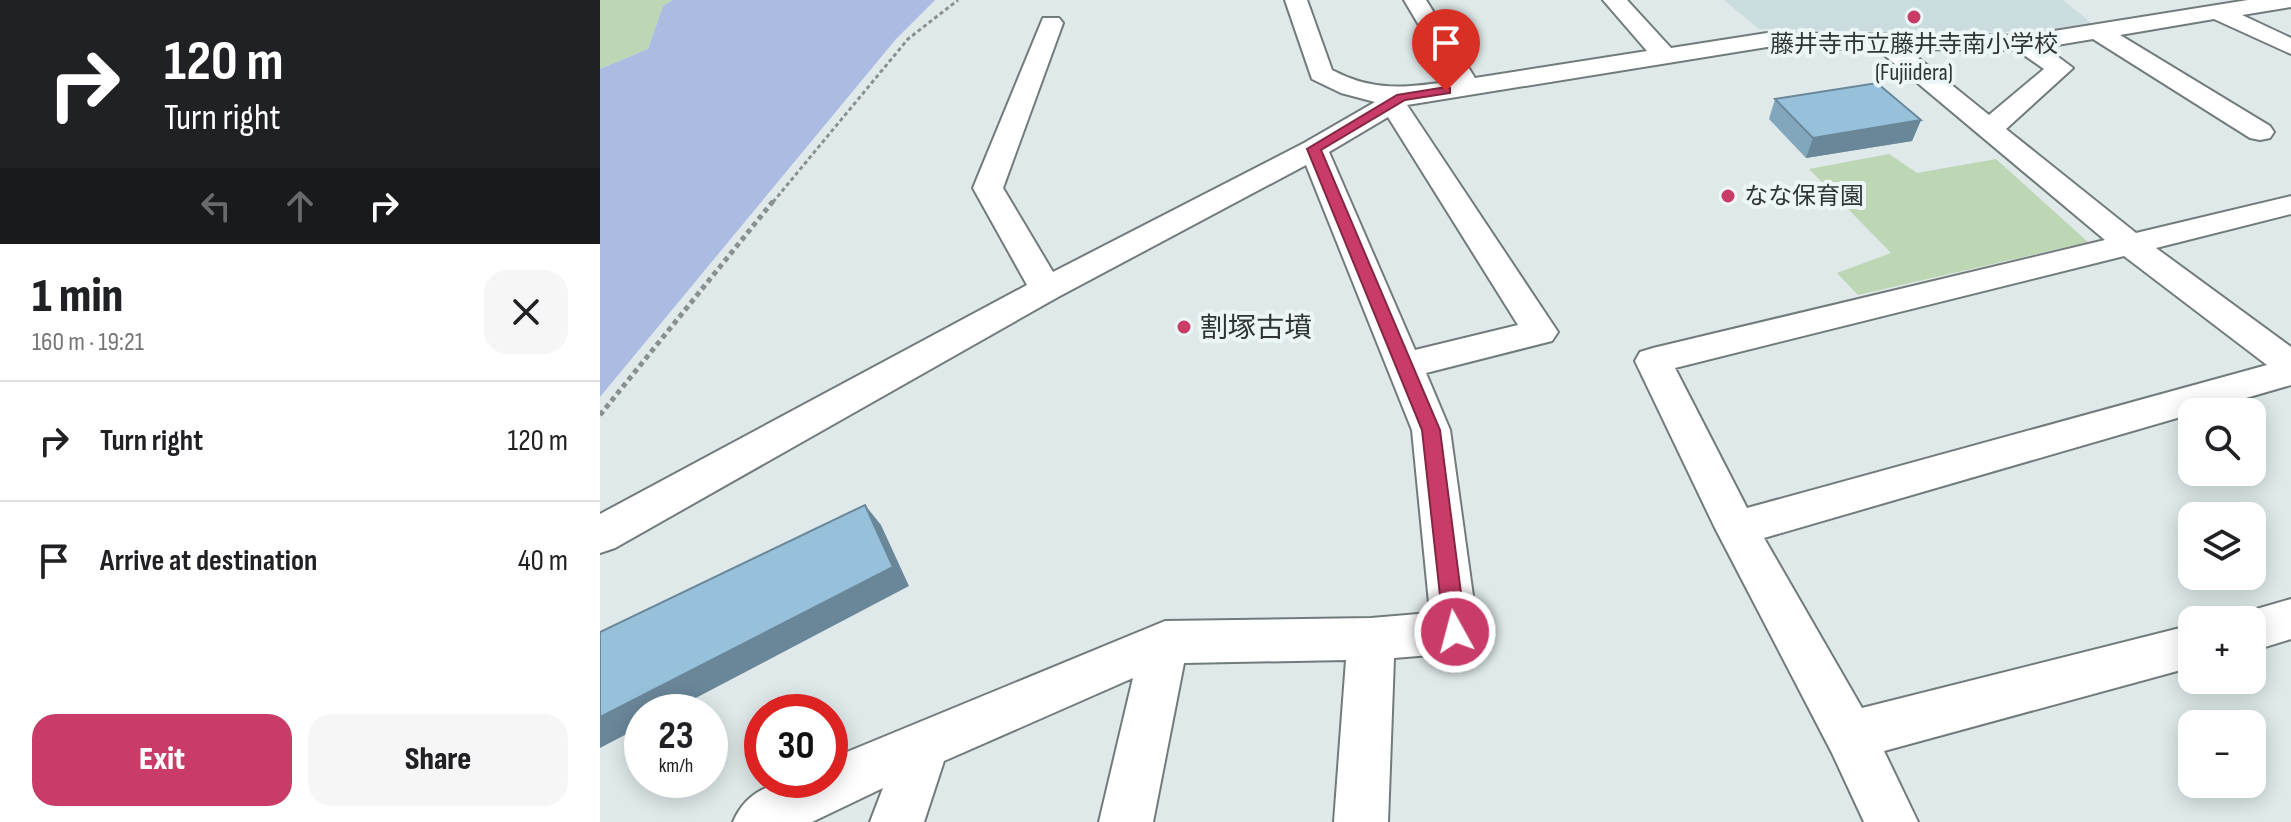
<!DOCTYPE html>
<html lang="en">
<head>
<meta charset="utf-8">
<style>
	:root { --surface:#fff; --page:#f6f6f6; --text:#202124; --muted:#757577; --line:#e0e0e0; --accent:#c93c67 }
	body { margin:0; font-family:"Sofia Sans Condensed","Noto Sans JP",sans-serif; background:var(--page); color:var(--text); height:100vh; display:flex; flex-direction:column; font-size:30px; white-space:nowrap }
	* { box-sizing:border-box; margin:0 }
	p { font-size:26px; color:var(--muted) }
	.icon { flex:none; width:44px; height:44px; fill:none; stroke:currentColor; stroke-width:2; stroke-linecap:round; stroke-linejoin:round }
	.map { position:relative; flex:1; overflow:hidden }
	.drawer { display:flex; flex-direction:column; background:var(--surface); width:600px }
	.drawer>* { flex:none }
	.hud { background:#202124; color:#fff; overflow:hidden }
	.fabs { position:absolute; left:1578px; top:398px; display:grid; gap:16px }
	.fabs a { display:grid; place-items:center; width:88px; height:88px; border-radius:16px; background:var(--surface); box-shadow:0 4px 20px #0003; font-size:40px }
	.speed { position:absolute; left:24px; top:694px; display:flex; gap:16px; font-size:40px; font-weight:700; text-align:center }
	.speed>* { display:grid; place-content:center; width:104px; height:104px; border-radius:50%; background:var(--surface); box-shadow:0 4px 20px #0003; line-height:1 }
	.speed small { font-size:20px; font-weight:400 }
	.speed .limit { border:12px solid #d22; background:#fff; color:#111 }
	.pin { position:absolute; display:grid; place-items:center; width:68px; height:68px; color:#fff; margin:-82px -34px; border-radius:50% 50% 50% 0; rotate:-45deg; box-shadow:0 0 8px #0007 }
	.pin .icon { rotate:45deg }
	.me { position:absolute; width:88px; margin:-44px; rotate:353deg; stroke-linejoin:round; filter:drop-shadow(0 0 6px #0008) }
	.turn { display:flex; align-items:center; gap:28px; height:168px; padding:0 32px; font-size:36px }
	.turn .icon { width:104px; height:104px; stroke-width:2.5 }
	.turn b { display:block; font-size:56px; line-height:68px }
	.lanes { display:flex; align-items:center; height:76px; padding:0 32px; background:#0003; justify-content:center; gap:40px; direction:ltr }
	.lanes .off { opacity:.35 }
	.round { display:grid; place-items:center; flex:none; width:84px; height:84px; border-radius:24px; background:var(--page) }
	.overview { display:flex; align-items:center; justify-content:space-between; height:136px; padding:0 32px }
	h1 { font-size:48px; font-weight:800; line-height:60px }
	.action { display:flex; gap:16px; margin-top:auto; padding:16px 32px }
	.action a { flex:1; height:92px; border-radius:24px; background:var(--accent); color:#fff; font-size:32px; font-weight:800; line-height:92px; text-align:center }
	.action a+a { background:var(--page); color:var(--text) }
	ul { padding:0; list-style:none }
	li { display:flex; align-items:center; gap:24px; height:120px; padding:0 32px; border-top:2px solid var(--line) }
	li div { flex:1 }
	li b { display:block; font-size:30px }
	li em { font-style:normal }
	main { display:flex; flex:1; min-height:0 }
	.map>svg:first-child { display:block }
</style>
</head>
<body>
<main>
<section class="drawer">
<div class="hud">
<div class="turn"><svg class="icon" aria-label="right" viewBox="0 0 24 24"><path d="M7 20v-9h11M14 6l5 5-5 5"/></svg><div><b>120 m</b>Turn right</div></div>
<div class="lanes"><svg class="icon off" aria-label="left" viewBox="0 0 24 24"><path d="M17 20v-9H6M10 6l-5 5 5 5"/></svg><svg class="icon off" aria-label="ahead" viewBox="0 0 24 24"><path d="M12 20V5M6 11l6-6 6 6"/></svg><svg class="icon" aria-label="right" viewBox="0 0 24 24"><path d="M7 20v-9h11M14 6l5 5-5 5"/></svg></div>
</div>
<div class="overview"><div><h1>1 min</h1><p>160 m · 19:21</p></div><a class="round"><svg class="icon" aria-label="close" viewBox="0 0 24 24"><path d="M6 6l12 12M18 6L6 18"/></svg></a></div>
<ul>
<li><svg class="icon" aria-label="right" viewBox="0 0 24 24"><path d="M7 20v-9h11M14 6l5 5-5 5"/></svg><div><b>Turn right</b></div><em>120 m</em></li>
<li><svg class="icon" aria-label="arrive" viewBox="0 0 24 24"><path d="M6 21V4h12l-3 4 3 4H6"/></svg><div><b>Arrive at destination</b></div><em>40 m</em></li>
</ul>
<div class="action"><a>Exit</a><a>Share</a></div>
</section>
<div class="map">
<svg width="1691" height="822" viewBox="0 0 1691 822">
	<rect width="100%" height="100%" fill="#dfe9ea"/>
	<path fill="#cadcde" d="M 1124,0 L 1463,0 L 1496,27 L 1366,34 L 1159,29 Z"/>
	<path fill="#bdd6b3" d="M 0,0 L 73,0 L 63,6 L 48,49 L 0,69 Z
		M 1289,154 L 1317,173 L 1396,159 L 1488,242 L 1258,295 L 1237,273 L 1291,253 L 1209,169 Z"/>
	<path fill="#abbbe1" d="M 73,0 L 335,0 L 296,39 L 0,397 L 0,69 L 48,49 L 63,6 Z"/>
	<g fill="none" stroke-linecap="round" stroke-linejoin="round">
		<g stroke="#727b7c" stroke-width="4">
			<path id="minor" d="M 685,0 L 707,0 L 732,70 C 773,92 808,88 852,81 L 804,0 L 826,0 L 875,78 L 1047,51 L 1003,0 L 1027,0 L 1071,48 L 1167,33 L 1423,36 L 1648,0 L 1691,0 L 1691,7 L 1642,15 L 1691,38 L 1691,54 L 1614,19 L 1520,35 L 1670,126 L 1674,132 L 1670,138 L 1660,140 L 1650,138 L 1493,39 L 1445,47 L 1473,68 L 1406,129 L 1536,233 L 1691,196 L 1691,214 L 1556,248 L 1691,347 L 1691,385 L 1164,538 L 1262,708 L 1592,625 L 1592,667 L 1284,751 L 1318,822 L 1264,822 L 1232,753 L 1115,528 L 1035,361 L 1040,352 L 1053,348 L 1505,240 L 1277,49 L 1167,47 L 807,105 L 958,332 L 952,341 L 826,373 L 850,430 L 878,632 L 871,647 L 855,653 L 794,658 L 788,822 L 734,822 L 746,660 L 584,663 L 553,822 L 499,822 L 533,678 L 344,761 L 324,822 L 270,822 L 283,788 L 212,822 L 133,822 C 151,780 190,780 230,780 L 230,759 L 565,621 L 771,618 L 830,613 L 812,430 L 706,165 L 458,297 L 15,548 L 0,553 L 0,514 L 427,285 L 373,188 L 443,18 L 459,18 L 463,23 L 403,188 L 453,272 L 704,143 L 775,102 L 741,93 L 712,79 ZM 1307,49 L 1417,50 L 1444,69 L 1389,115 ZM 788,117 L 918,325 L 815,350 L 729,152 ZM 1524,256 L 1667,365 L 1147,508 L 1075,368 Z
				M 1691,599 L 1691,639 L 1652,651 L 1652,620 L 1634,620 L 1636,615 Z"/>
		</g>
		<path stroke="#899091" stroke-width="3" stroke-dasharray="4 3" stroke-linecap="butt" d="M 173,202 L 308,39 L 358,0"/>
		<path stroke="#899091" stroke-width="5" stroke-dasharray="5 4" stroke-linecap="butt" d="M 0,415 L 174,200"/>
		<use href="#minor" fill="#fff" fill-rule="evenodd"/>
	</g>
	<path fill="#82a6bb" d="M 1175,99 L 1321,120 L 1312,141 L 1206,158 L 1169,119 Z"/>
	<path fill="#6a8799" d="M 1321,120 L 1312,141 L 1206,158 L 1213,138 Z
		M 265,505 L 281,525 L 309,586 L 69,712 L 42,712 L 42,726 L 0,748 L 0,717 Z"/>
	<path fill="#97c1da" stroke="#6a8799" stroke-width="2" d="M 1277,83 L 1321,120 L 1213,138 L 1175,99 Z
		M 265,505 L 293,567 L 0,717 L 0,632 Z"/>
	<path fill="#c93c67" stroke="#832743" stroke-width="2" d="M 846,87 L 850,88 L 850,93 L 805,100 L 721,150 L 840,430 L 866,632 L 863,639 L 855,642 L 847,639 L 844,632 L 822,430 L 707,149 L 797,95 Z"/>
	<g fill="#c93c67" stroke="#ecf6f7" stroke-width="3">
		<circle cx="1314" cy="17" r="8"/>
		<circle cx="1128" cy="196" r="8"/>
		<circle cx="584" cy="327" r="8"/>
	</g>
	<g text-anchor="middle" stroke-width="8" stroke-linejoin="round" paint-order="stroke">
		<g font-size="24" fill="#303434" stroke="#ecf6f7">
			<text x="1314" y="52">藤井寺市立藤井寺南小学校<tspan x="1314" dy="28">(Fujiidera)</tspan></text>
			<text x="1144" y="204" text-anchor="start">なな保育園</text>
		</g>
		<g font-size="28" fill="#303434" stroke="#ecf6f7" text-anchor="start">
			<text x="600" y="337">割塚古墳</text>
		</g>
	</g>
</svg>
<div class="fabs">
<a><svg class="icon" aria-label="search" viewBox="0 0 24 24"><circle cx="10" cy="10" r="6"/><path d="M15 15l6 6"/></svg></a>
<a><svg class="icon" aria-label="layers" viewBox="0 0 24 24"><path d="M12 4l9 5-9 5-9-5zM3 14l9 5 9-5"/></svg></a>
<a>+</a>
<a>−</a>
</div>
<div class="speed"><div>23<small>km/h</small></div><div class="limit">30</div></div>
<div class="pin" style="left:846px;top:91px;background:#d93025"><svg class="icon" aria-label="arrive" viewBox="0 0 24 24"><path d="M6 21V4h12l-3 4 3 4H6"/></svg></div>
<svg class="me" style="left:855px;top:632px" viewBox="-20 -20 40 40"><circle r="17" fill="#c93c67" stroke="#fff" stroke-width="3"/><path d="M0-11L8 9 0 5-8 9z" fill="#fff"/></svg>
</div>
</main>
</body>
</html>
